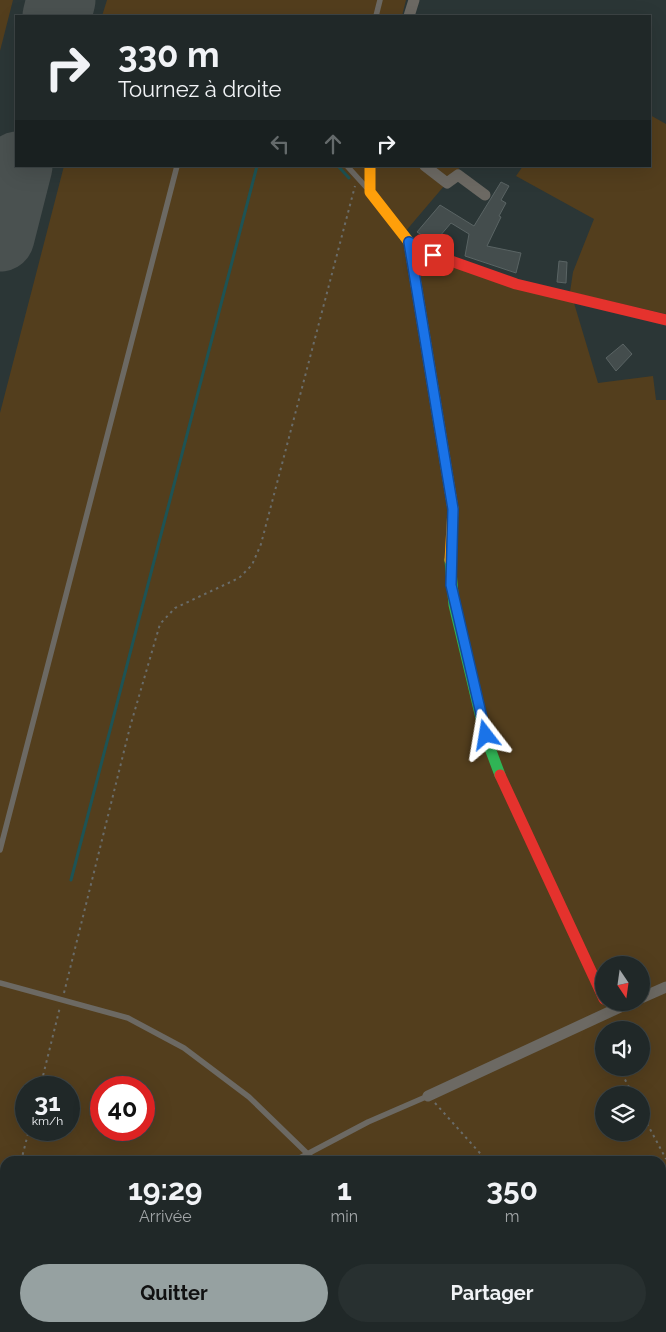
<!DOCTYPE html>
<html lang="fr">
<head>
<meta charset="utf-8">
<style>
	:root { --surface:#202828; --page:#283030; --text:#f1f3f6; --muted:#a2a6a8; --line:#3d4445; --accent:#96a1a1 }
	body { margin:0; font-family:Raleway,sans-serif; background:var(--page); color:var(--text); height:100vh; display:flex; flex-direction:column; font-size:19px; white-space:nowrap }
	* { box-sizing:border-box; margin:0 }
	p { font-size:16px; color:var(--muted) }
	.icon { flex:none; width:28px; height:28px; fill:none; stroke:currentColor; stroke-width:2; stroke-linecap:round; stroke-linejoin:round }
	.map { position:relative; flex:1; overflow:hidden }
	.drawer { position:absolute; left:0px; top:1156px; width:666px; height:176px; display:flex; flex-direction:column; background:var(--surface); border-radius:15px 15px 0 0; box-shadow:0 5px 20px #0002,0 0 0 1px var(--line) }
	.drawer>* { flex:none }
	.guide { position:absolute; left:15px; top:15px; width:636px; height:152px; border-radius:0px; box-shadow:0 5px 20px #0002,0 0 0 1px var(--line); background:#202828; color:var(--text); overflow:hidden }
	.needle { width:32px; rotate:167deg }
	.tools { position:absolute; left:595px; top:956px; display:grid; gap:10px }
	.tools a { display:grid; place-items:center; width:55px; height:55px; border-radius:50%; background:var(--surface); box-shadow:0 5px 20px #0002,0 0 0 1px var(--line); font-size:25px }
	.speed { position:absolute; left:15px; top:1076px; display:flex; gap:10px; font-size:25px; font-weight:700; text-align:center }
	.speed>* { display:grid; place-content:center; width:65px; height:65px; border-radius:50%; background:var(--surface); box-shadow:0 5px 20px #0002,0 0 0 1px var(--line); line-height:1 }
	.speed small { font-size:12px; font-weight:400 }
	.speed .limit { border:8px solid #d22; background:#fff; color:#111 }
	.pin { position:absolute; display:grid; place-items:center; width:42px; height:42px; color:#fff; margin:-21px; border-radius:10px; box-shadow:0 2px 8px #0006 }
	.me { position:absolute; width:55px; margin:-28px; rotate:346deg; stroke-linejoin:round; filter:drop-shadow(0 0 4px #0008) }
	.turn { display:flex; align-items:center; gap:18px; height:105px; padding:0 20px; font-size:22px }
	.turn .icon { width:65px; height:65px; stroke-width:2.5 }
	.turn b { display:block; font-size:35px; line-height:42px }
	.lanes { display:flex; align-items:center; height:48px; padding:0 20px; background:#0003; justify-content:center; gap:25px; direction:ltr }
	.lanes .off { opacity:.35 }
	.eta { display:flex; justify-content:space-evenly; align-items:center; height:85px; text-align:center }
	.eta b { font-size:30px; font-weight:700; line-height:35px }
	.cta { display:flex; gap:10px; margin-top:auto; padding:10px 20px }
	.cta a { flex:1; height:58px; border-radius:30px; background:var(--accent); color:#111; font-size:20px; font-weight:700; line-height:58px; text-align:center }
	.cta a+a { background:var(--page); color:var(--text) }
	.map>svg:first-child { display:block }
</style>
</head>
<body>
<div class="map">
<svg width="666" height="1332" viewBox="0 0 666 1332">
	<rect width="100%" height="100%" fill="#2b3636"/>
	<path fill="#533e1d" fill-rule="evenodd" d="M 0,0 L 13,0 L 0,51 Z
		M 107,0 L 406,0 L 402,16 L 102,16 Z
		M 650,115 L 666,124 L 666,314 L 570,292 L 573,272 L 594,219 L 516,176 L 523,166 L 650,166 Z
		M 64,166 L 461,166 L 399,239 L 574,303 L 598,383 L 653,376 L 656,400 L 666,400 L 666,1332 L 0,1332 L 0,413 ZM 604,965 L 641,965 L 641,1002 L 604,1002 ZM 604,1030 L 641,1030 L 641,1068 L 604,1068 ZM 26,1088 L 69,1088 L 69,1130 L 26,1130 ZM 101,1088 L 144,1088 L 144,1130 L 101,1130 ZM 604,1095 L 641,1095 L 641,1132 L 604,1132 ZM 5,1161 L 661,1161 L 661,1328 L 5,1328 Z"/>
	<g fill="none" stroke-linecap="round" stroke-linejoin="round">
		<path stroke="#1e5354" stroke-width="3" d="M 338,166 L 349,178
			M 71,880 L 257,166"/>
		<path stroke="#4a5150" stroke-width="69" d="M 57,16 L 61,0
			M 0,237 L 18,166"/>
	</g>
	<path fill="#444d4d" stroke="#5a6464" d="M 501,182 L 509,186 L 501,200 L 506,203 L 499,216 L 501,217 L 487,246 L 521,253 L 516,273 L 465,256 L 469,234 L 451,223 L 434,243 L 417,232 L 440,205 L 474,226 Z
		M 559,261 L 567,262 L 566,283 L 557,282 Z
		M 623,344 L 632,354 L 616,371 L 606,358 Z"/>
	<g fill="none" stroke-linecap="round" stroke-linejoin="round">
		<path stroke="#6a6c69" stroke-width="2" stroke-dasharray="2.5 4" stroke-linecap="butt" d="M 64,993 L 130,727 L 160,624 L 175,608 L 239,578 L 252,565 L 261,544 L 355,186
			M 619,1068 L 633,1095
			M 40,1088 L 60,1007
			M 435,1103 L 487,1161
			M 641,1112 L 666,1159
			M 21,1161 L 29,1130
			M 0,1243 L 5,1223
			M 636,1328 L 640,1332"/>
		<path stroke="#6c6963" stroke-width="5.5" d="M 376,16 L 380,0
			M 347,166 L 366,187
			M 0,850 L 177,166
			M 0,983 L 128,1018 L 184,1048 L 249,1097 L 315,1161
			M 294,1161 L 368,1122 L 428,1096
			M 34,1332 L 41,1328"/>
		<path stroke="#6c6963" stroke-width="11" d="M 409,16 L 414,0
			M 425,166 L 447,183 L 458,175 L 485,195
			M 641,998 L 666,987
			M 428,1096 L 631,1002
			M 391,1328 L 391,1332
			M 426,1332 L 434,1328"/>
		<path stroke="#30b455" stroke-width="11" d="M 450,560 L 454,605 L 485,735 L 500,775"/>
		<path stroke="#ff9f0a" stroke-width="11" d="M 370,166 L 370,192 L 409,242 L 453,509 L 450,560"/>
		<path stroke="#e5322d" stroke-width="11" d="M 409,242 L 451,261 L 516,284 L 666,320
			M 500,775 L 604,999"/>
	</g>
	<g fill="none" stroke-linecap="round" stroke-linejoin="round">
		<g stroke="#114b97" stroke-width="12">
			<path id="route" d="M 433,255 L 409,242 L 453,509 L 451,585 L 486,735"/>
		</g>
		<use href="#route" stroke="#1a73e8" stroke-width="9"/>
	</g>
</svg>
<div class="tools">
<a><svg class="needle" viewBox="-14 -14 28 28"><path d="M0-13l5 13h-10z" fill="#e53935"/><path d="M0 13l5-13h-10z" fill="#a2a6a8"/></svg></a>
<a><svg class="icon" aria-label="sound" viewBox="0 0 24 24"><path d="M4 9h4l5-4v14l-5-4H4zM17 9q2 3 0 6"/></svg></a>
<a><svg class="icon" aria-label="layers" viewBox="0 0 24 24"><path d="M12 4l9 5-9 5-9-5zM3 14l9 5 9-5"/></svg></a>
</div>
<div class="speed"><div>31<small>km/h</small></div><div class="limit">40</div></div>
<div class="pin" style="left:433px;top:255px;background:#d93025"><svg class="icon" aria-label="arrive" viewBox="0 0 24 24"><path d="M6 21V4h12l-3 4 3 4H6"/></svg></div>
<svg class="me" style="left:486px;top:735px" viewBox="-20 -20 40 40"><path d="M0-17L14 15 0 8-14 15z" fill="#1a73e8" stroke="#fff" stroke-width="4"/></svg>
<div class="guide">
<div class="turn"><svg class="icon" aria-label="right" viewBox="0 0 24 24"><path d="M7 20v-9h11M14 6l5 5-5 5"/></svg><div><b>330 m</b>Tournez à droite</div></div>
<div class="lanes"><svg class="icon off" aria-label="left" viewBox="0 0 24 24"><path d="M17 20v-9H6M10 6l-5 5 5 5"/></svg><svg class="icon off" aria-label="ahead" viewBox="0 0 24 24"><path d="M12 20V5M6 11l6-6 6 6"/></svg><svg class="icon" aria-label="right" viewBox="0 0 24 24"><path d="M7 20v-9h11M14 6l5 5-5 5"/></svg></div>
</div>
<section class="drawer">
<div class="eta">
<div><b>19:29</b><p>Arrivée</p></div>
<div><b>1</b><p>min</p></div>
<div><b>350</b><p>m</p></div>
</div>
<div class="cta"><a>Quitter</a><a>Partager</a></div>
</section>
</div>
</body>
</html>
